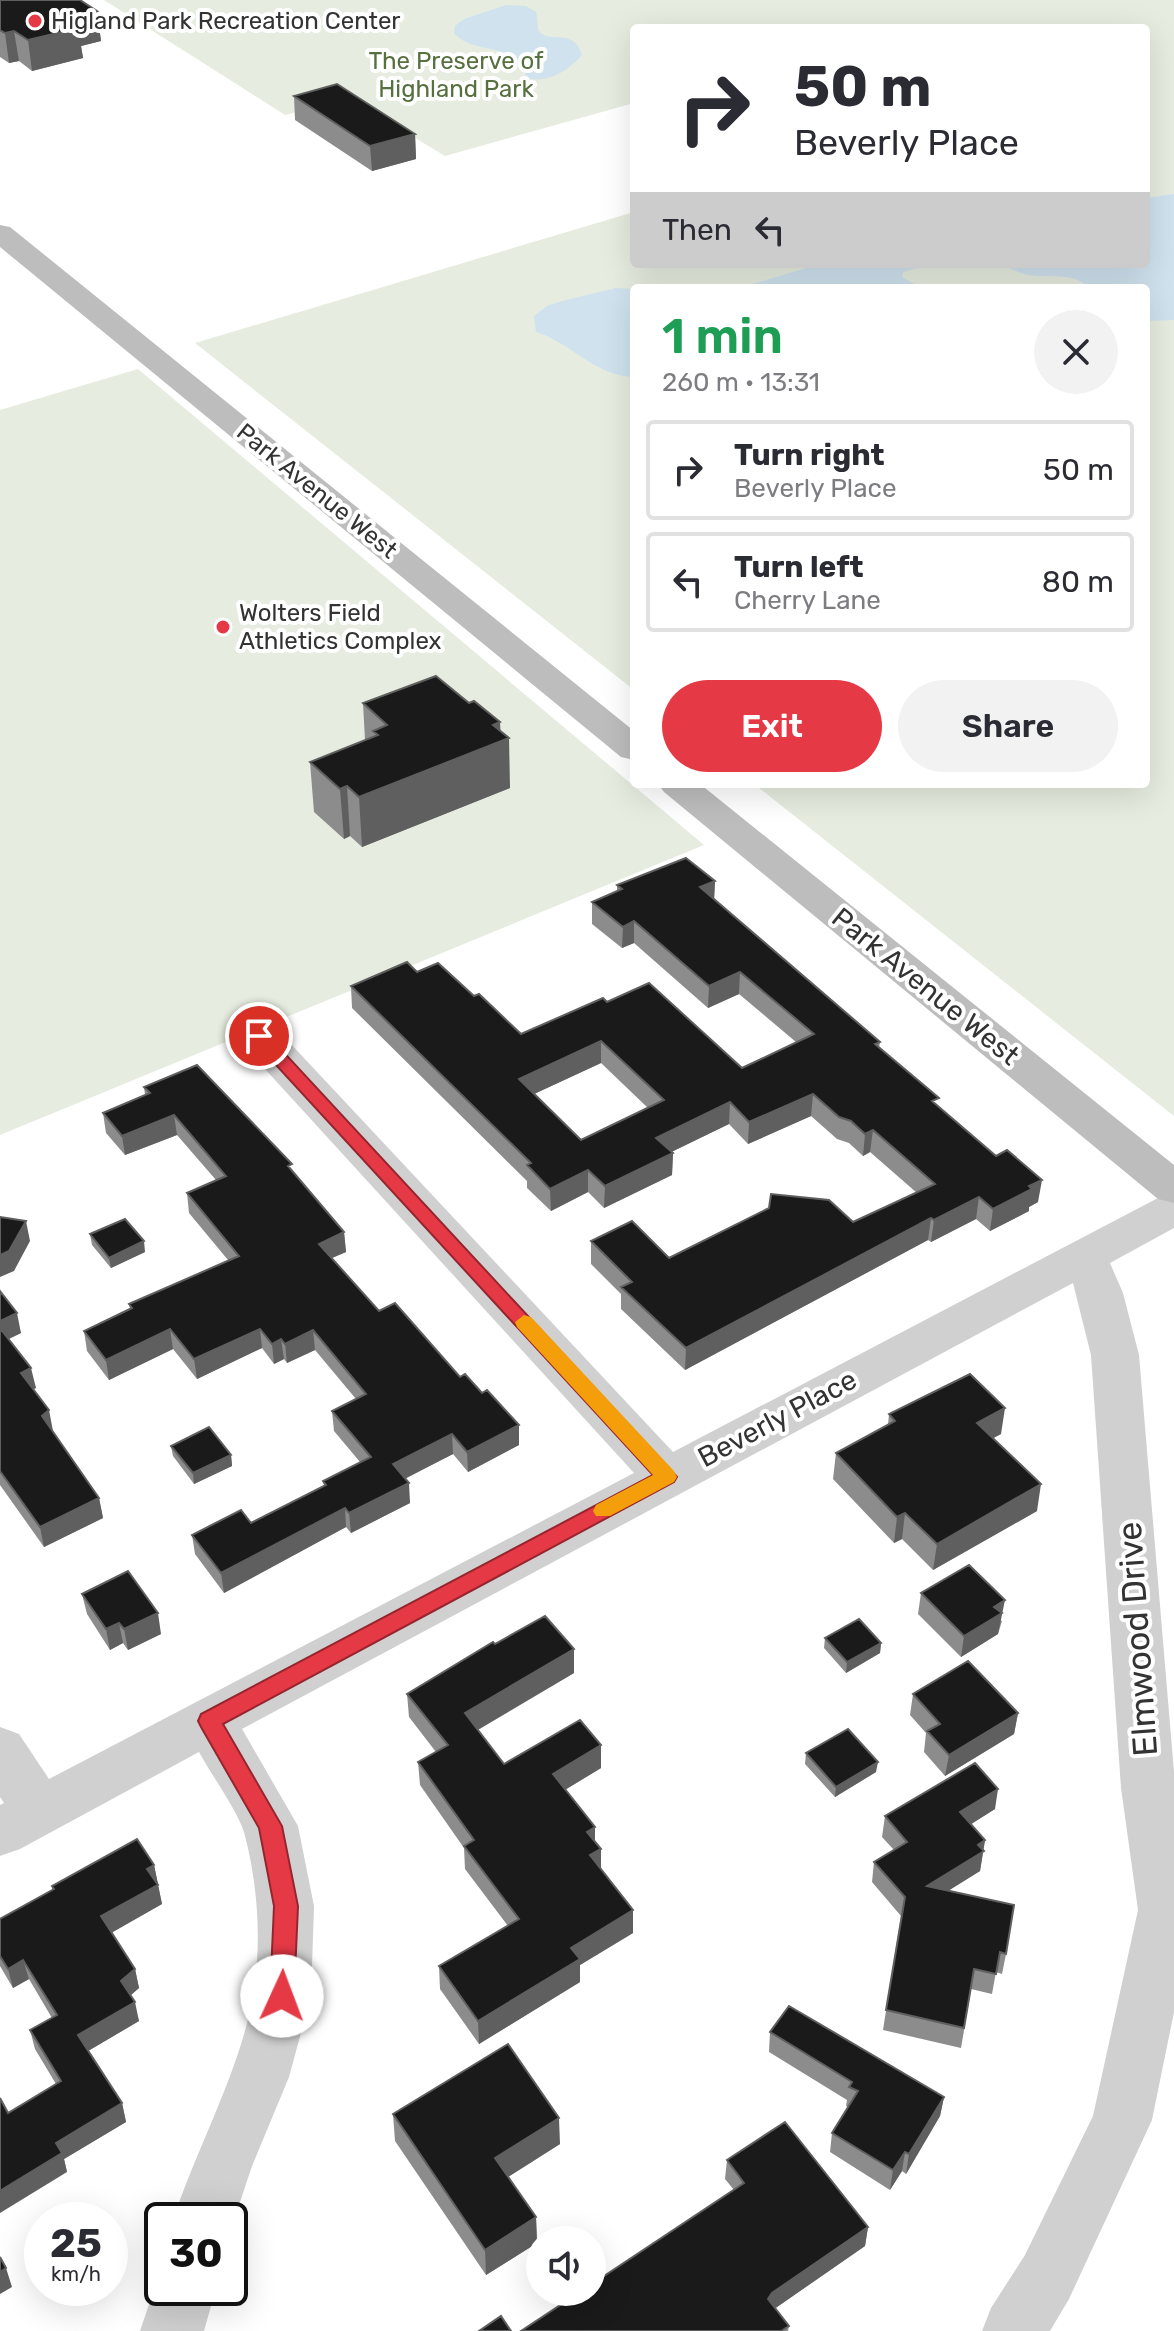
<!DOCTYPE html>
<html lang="en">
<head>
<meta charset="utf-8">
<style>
	:root { --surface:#fff; --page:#f2f2f3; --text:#2b2b33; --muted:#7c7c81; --line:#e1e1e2; --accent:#e63946 }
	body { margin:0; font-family:Rubik,sans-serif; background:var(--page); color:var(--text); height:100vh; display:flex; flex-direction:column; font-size:30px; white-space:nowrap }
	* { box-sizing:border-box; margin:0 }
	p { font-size:26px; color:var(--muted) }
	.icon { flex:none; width:44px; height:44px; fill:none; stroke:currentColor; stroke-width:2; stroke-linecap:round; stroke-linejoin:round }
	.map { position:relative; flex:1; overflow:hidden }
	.drawer { position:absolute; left:630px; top:284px; width:520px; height:504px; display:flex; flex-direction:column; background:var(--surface); border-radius:8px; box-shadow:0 8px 32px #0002 }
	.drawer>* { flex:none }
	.top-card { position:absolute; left:630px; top:24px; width:520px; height:244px; border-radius:8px; box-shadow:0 8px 32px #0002; background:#fff; color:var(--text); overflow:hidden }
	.controls { position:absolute; left:526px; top:2226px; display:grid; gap:16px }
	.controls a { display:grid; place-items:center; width:80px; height:80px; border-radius:50%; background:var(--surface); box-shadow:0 8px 32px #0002; font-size:40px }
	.speed { position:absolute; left:24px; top:2202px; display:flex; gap:16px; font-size:40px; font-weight:700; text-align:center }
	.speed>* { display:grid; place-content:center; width:104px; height:104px; border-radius:50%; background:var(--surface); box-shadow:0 8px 32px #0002; line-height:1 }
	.speed small { font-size:20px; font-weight:400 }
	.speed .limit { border:4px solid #111; border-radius:12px; background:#fff; color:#111 }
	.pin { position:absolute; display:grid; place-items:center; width:68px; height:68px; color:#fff; margin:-34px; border:4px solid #fff; border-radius:50%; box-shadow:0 2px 8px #0007 }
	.me { position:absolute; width:88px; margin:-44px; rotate:2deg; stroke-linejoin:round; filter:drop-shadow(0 0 6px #0008) }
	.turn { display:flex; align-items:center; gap:28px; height:168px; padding:0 32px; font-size:36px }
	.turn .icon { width:104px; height:104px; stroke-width:2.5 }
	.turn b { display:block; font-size:56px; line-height:68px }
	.then { display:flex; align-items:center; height:76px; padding:0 32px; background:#0003; gap:16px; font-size:30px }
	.round { display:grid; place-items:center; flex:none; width:84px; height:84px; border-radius:42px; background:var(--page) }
	.summary { display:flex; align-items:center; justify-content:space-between; height:136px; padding:0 32px }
	h1 { font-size:48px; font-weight:600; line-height:60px; color:#1e9e55 }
	.cta { display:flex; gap:16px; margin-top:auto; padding:16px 32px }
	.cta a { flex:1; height:92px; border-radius:48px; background:var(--accent); color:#fff; font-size:32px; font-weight:600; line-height:92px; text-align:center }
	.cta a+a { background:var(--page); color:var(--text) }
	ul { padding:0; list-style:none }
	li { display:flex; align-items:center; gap:24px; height:100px; margin:0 16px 12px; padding:0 16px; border:4px solid var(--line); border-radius:8px }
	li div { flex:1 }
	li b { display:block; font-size:30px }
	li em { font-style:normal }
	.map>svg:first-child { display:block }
</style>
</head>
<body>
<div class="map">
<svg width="1174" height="2331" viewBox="0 0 1174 2331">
	<rect width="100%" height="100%" fill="#fff"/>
	<path fill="#e6ecdf" d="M 104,0 L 1174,0 L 1174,1116 L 754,784 L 1146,784 L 1146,288 L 634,288 L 634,690 L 195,343 L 634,212 L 634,264 L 1146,264 L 1146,28 L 634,28 L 634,103 L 445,156 L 349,98 L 285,115 Z
		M 138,369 L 704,845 L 0,1135 L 0,410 Z"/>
	<path fill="#cfe2ee" d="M 506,5 L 526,6 L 536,12 C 538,18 537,28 539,31 C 550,45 573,26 582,55 C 569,70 548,84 527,78 C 511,38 476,57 454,33 L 455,26 L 464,19 Z
		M 1174,194 L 1174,320 L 1146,321 L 1146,288 L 1088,288 C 1074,270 1045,280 1025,274 C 1016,272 1008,267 999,264 L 1146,264 L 1146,198 Z
		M 852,264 L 932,264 L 903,272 L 902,277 L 922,288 L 739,288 L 813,266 Z
		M 616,288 L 634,289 L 634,377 C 594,376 572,343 536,332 L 534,316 L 547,306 L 562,301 Z"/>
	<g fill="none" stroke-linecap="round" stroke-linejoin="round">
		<path fill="#d0d0d0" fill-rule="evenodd" d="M 259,1022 L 274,1026 L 673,1452 L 1158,1198 L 1174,1193 L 1174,1228 L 1110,1263 L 1123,1293 L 1139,1355 L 1174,1772 L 1174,2012 L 1152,2120 L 1069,2299 L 1050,2331 L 982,2331 L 991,2308 L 1025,2255 L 1093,2116 L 1138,1910 L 1121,1788 L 1091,1355 L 1073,1283 L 242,1729 L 298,1826 L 314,1906 L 311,1996 L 289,2077 L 252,2166 L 230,2232 L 230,2220 L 173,2220 C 197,2147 240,2071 253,1996 C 262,1943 258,1884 244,1832 C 236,1808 212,1776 199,1752 L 20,1849 L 0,1856 L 0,1805 L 4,1803 L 0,1797 L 0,1727 L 19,1734 L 49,1779 L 634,1473 L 244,1046 L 238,1036 L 244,1026 Z
			M 162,2266 L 162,2288 L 216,2288 L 204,2331 L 140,2331 Z"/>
		<path fill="#bdbdbd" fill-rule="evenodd" d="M 0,225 L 10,227 L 634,731 L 634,760 L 621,757 L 0,247 Z
			M 658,784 L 700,784 L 1174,1165 L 1174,1203 L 1158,1199 L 664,792 Z"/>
	</g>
	<path fill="#8c8c8c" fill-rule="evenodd" d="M 0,0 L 97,11 L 101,41 L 81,46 L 83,58 L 32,71 L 19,61 L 9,63 L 0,57 Z
		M 294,96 L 415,134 L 416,159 L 372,171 L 295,120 Z
		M 363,703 L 500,731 L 510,788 L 362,847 L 350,836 L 344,839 L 314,812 L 310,762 L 365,740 Z
		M 715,881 L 714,899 L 880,1042 L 879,1048 L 938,1106 L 1038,1202 L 1029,1207 L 1029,1211 L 990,1231 L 976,1219 L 931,1242 L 928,1240 L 685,1370 L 621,1309 L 621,1294 L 591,1264 L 591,1241 L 669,1258 L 853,1222 L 917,1193 L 870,1152 L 863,1156 L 849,1143 L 837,1139 L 811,1116 L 748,1144 L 729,1124 L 671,1152 L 673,1153 L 672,1175 L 604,1208 L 588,1192 L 551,1211 L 527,1188 L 527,1181 L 352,1008 L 351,986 L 417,972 L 474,996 L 521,1034 L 607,1002 L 742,1068 L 796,1042 L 739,994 L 708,1008 L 634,943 L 622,948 L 592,924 L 592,902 L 617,891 L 617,885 ZM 601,1063 L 648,1108 L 581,1140 L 534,1094 Z
		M 144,1087 L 292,1172 L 344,1232 L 346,1252 L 332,1258 L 379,1311 L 460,1377 L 482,1393 L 519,1425 L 519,1445 L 468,1472 L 453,1454 L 405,1478 L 410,1503 L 351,1533 L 346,1527 L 224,1593 L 195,1554 L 192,1535 L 251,1523 L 324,1486 L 323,1481 L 360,1462 L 334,1431 L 332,1411 L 356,1399 L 315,1350 L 287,1363 L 284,1359 L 274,1364 L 262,1348 L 197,1379 L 173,1349 L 109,1380 L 87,1351 L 84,1331 L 130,1309 L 129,1304 L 228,1260 L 189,1213 L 187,1193 L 216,1180 L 177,1135 L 125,1155 L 106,1133 L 103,1113 L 145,1095 Z
		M 90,1234 L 145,1252 L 111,1268 L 92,1245 Z
		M 0,1291 L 21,1333 L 9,1339 L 36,1388 L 33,1389 L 53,1431 L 99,1498 L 103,1518 L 44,1547 L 0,1485 Z
		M 889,1414 L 1001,1434 L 993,1438 L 1037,1511 L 933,1570 L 902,1539 L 894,1543 L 833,1479 L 836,1453 L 888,1425 Z
		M 171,1446 L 231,1455 L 232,1466 L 194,1484 L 173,1456 Z
		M 921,1593 L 1002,1621 L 998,1634 L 961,1657 L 918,1614 Z
		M 82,1594 L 161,1634 L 128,1650 L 123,1643 L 110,1650 L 87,1614 Z
		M 825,1638 L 881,1643 L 880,1653 L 846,1673 L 824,1648 Z
		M 495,1644 L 574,1649 L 574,1673 L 478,1730 L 504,1764 L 601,1745 L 601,1768 L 565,1790 L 595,1827 L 595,1841 L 601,1849 L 601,1869 L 633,1933 L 580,1965 L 580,1982 L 479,2044 L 440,1989 L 439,1966 L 508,1926 L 465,1869 L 464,1848 L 420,1785 L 418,1762 L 436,1752 L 409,1717 L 407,1694 Z
		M 913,1694 L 1018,1713 L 1014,1734 L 945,1776 L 924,1752 L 926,1733 L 910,1715 Z
		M 806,1753 L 876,1772 L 835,1797 L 805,1764 Z
		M 995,1809 L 971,1824 L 985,1840 L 980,1871 L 949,1890 L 1006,1954 L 1002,1974 L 996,1972 L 992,1994 L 971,1989 L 961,2048 L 883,2030 L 901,1916 L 872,1882 L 874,1862 L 894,1850 L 882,1837 L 885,1816 Z
		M 154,1865 L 162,1904 L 112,1932 L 135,1969 L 139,1988 L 131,1995 L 139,2021 L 88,2051 L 122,2103 L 126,2122 L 64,2159 L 67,2172 L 8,2113 L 56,2084 L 35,2049 L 30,2030 L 52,2018 L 29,1979 L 13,1988 L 0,1966 L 0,1919 L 52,1890 L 52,1886 Z
		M 770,2032 L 944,2097 L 940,2116 L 906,2174 L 902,2171 L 890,2190 L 830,2152 L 832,2133 L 848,2107 L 846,2106 L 847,2100 L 769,2052 Z
		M 393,2114 L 560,2144 L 508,2177 L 536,2217 L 537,2243 L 486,2275 L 395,2141 Z
		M 727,2160 L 868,2227 L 865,2246 L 775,2308 L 789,2326 L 788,2331 L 521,2331 L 734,2190 L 725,2179 Z"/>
	<path fill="#5f5f5f" d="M 97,11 L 101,41 L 81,46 L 83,58 L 32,71 L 28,40 L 65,19 Z
		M 14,31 L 19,61 L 9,63 L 5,33 Z
		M 415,134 L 416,159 L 372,171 L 370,146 Z
		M 500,722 L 501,741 L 509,738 L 510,788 L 362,847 L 359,797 Z
		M 347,786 L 350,836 L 344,839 L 340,789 Z
		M 715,881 L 714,902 L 700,887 Z
		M 634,921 L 634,943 L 622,948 L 623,927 Z
		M 740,972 L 739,994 L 708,1008 L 709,986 Z
		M 601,1041 L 601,1063 L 519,1101 L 519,1079 Z
		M 813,1094 L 811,1116 L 748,1144 L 749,1122 Z
		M 730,1102 L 729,1124 L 655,1160 L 656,1138 Z
		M 174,1115 L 177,1135 L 125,1155 L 122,1136 Z
		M 873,1130 L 870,1152 L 863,1156 L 865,1134 Z
		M 673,1153 L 672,1175 L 604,1208 L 605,1186 Z
		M 588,1170 L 588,1192 L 551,1211 L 550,1189 Z
		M 1042,1180 L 1038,1202 L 1029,1207 L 1029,1211 L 990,1231 L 993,1209 L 1029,1186 Z
		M 979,1197 L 976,1219 L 931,1242 L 934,1220 Z
		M 931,1218 L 928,1240 L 685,1370 L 686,1348 Z
		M 26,1221 L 30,1241 L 14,1271 L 0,1277 L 0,1255 Z
		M 344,1232 L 346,1252 L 320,1263 L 319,1244 Z
		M 144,1241 L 145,1252 L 111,1268 L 109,1258 Z
		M 17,1313 L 21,1333 L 0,1343 L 0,1321 Z
		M 170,1329 L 173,1349 L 109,1380 L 106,1360 Z
		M 260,1329 L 262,1348 L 197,1379 L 194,1359 Z
		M 313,1330 L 315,1350 L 287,1363 L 285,1344 Z
		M 281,1339 L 284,1359 L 274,1364 L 272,1344 Z
		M 31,1368 L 36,1388 L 25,1393 L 21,1373 Z
		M 1005,1408 L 1001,1434 L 973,1449 L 977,1423 Z
		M 49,1410 L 53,1431 L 46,1436 L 42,1416 Z
		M 519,1425 L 519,1445 L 468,1472 L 467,1452 Z
		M 452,1434 L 453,1454 L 395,1484 L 393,1464 Z
		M 231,1455 L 232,1466 L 194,1484 L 193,1473 Z
		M 409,1483 L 410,1503 L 351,1533 L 349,1513 Z
		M 1041,1484 L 1037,1511 L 933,1570 L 937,1544 Z
		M 99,1498 L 103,1518 L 44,1547 L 40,1527 Z
		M 345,1508 L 346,1527 L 224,1593 L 221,1573 Z
		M 905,1513 L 902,1539 L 894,1543 L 897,1517 Z
		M 1005,1600 L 998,1634 L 961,1657 L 964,1636 L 994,1607 Z
		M 158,1613 L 161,1634 L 128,1650 L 124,1629 Z
		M 119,1623 L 123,1643 L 110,1650 L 106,1629 Z
		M 881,1643 L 880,1653 L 846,1673 L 847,1662 Z
		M 574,1649 L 574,1673 L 467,1736 L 465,1713 Z
		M 1018,1713 L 1014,1734 L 945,1776 L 949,1755 Z
		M 601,1745 L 601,1768 L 553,1797 L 553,1774 Z
		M 878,1762 L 876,1772 L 835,1797 L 836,1787 Z
		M 998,1789 L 995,1809 L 957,1833 L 960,1812 Z
		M 595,1827 L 595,1850 L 587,1832 Z
		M 985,1840 L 980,1871 L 924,1906 L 927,1886 Z
		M 601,1849 L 601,1872 L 590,1855 Z
		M 154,1865 L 158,1884 L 147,1869 Z
		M 158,1885 L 162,1904 L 106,1936 L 101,1916 Z
		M 633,1910 L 633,1933 L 580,1965 L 580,1982 L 479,2044 L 478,2021 L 571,1948 Z
		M 23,1960 L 29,1979 L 13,1988 L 8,1969 Z
		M 135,1969 L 139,1988 L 125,2000 L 121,1981 Z
		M 135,2002 L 139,2021 L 83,2054 L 78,2035 Z
		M 944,2097 L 940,2116 L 906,2174 L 909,2154 Z
		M 122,2103 L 126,2122 L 64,2159 L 67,2172 L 0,2213 L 0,2191 L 56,2143 Z
		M 559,2118 L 560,2144 L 497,2184 L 495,2158 Z
		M 905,2152 L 902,2171 L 890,2190 L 893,2170 Z
		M 536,2217 L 537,2243 L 486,2275 L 485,2250 Z
		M 868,2227 L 865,2246 L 770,2312 L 768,2299 L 772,2293 Z
		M 6,2268 L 12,2287 L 0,2294 L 0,2272 Z"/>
	<path fill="#1a1a1a" stroke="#5f5f5f" stroke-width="2" fill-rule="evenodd" d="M 0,0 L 80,0 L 97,11 L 65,19 L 79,28 L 28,40 L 14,31 L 5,33 L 0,30 Z
		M 337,84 L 415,134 L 370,146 L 294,96 Z
		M 436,676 L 469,703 L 474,701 L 500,722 L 493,725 L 509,738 L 359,797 L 347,786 L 340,789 L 310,762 L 378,735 L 373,731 L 387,725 L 363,703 Z
		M 686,858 L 715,881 L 700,887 L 880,1042 L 875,1044 L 939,1098 L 932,1101 L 996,1156 L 1007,1150 L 1042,1180 L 1029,1186 L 1032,1189 L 993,1209 L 979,1197 L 934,1220 L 931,1218 L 686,1348 L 621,1287 L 632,1282 L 591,1241 L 632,1221 L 669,1258 L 769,1208 L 771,1194 L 829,1200 L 853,1222 L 935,1184 L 873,1130 L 865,1134 L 851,1121 L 839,1117 L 813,1094 L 749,1122 L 730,1102 L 656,1138 L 673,1153 L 605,1186 L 588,1170 L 550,1189 L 527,1165 L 531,1163 L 351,986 L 407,962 L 417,972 L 438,963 L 474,996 L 479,994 L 521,1034 L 603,998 L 607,1002 L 649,983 L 742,1068 L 814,1034 L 740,972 L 709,986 L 634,921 L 623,927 L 592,902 L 622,889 L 617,885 ZM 601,1041 L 664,1100 L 581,1140 L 519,1079 Z
		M 197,1065 L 292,1164 L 288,1166 L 344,1232 L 319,1244 L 379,1311 L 395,1303 L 460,1377 L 465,1374 L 482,1393 L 487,1390 L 519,1425 L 467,1452 L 452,1434 L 393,1464 L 409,1483 L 349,1513 L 345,1508 L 221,1573 L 192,1535 L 241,1510 L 251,1523 L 326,1485 L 323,1481 L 371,1457 L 332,1411 L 366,1394 L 313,1330 L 285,1344 L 281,1339 L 272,1344 L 260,1329 L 194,1359 L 170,1329 L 106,1360 L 84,1331 L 132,1308 L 129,1304 L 239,1256 L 187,1193 L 226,1176 L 174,1115 L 122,1136 L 103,1113 L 150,1093 L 144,1087 Z
		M 0,1217 L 26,1221 L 9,1251 L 0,1255 Z
		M 125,1219 L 144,1241 L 109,1258 L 90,1234 Z
		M 0,1291 L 17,1313 L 0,1321 Z
		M 0,1328 L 31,1368 L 21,1373 L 49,1410 L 42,1416 L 99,1498 L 40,1527 L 0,1471 Z
		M 970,1374 L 1005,1408 L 977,1423 L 1041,1484 L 937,1544 L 905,1513 L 897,1517 L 836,1453 L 895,1421 L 889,1414 Z
		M 209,1427 L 231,1455 L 193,1473 L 171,1446 Z
		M 969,1565 L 1005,1600 L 994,1607 L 1002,1613 L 964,1636 L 921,1593 Z
		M 128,1571 L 158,1613 L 124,1629 L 119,1623 L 106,1629 L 82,1594 Z
		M 545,1616 L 574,1649 L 465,1713 L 504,1764 L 580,1720 L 601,1745 L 553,1774 L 595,1827 L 587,1832 L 601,1849 L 590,1855 L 633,1910 L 571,1948 L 580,1959 L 478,2021 L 439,1966 L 519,1919 L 464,1846 L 474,1840 L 418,1762 L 448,1745 L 407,1694 L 493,1642 L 495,1644 Z
		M 859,1619 L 881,1643 L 847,1662 L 825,1638 Z
		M 968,1661 L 1018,1713 L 949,1755 L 927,1731 L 940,1724 L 913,1694 Z
		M 848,1729 L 878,1762 L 836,1787 L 806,1753 Z
		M 975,1763 L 998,1789 L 960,1812 L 985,1840 L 978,1845 L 984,1851 L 927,1886 L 1014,1905 L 1006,1954 L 1000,1952 L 996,1974 L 974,1969 L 964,2028 L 886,2010 L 905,1897 L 874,1862 L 907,1842 L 885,1816 Z
		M 137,1839 L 154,1865 L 147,1869 L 158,1885 L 101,1916 L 135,1969 L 121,1981 L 135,2002 L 78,2035 L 122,2103 L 56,2143 L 62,2153 L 0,2191 L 0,2098 L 8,2113 L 61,2081 L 30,2030 L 57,2015 L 23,1960 L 8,1969 L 0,1956 L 0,1919 L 54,1889 L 52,1886 Z
		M 789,2006 L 944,2097 L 909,2154 L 905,2152 L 893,2170 L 832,2133 L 858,2091 L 849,2087 L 852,2082 L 770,2032 Z
		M 508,2044 L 559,2118 L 495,2158 L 536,2217 L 485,2250 L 393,2114 Z
		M 785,2122 L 868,2227 L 772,2293 L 768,2299 L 789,2326 L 781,2331 L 521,2331 L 580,2292 L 592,2292 L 592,2284 L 744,2183 L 727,2160 Z
		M 0,2257 L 6,2268 L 0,2272 Z
		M 501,2316 L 511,2331 L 479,2331 Z"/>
	<path fill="#e63946" stroke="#96252e" stroke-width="2" d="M 259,1030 L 265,1032 L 677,1477 L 674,1482 L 223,1724 L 282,1826 L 298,1906 L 294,1996 L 291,2004 L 282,2007 L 274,2004 L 270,1996 L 274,1906 L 259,1828 L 201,1727 L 198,1721 L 201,1714 L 653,1475 L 253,1040 L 250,1036 L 253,1032 Z"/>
	<path fill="#f59e0b" d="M 524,1315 L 531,1317 L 674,1471 L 677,1477 L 674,1482 L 610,1516 L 596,1516 L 593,1511 L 596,1505 L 653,1475 L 517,1327 L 515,1322 Z"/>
	<g fill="#e63946" stroke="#fff" stroke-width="3">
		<circle cx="35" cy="21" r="8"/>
		<circle cx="223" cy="627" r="8"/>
	</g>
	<g text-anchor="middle" stroke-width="8" stroke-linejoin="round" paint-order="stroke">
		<g font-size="24" fill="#333" stroke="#fff" text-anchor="start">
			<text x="51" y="29">Higland Park Recreation Center</text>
			<text x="239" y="621">Wolters Field<tspan x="239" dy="28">Athletics Complex</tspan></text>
		</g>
		<g font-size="24" fill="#56703f" stroke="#fff">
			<text x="456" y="69">The Preserve of<tspan x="456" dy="28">Highland Park</tspan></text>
		</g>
		<g font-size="24" fill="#333" stroke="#fff">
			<text transform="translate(317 491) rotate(39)" y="8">Park Avenue West</text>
		</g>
		<g font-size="28" fill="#333" stroke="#fff">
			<text transform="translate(926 986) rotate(39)" y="10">Park Avenue West</text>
			<text transform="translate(777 1418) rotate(-28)" y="10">Beverly Place</text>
		</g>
		<g font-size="34" fill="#333" stroke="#fff">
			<text transform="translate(1137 1639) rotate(-94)" y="12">Elmwood Drive</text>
		</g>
	</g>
</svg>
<div class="controls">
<a><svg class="icon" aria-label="sound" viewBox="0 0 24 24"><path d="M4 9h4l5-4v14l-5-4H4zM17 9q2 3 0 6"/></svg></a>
</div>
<div class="speed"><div>25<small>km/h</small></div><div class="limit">30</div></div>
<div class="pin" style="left:259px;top:1036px;background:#d93025"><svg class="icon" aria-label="arrive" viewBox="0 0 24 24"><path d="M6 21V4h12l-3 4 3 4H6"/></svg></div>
<svg class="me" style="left:282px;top:1996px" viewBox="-20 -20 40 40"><circle r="19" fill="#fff"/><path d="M0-13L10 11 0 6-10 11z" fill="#e63946"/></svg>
<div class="top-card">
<div class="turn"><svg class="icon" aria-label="right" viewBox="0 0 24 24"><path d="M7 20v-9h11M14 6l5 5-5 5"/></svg><div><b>50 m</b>Beverly Place</div></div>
<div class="then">Then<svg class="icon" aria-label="left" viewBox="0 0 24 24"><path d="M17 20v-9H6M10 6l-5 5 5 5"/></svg></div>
</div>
<section class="drawer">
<div class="summary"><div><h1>1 min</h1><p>260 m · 13:31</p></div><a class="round"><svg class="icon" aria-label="close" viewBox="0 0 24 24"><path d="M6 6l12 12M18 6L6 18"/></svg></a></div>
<ul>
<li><svg class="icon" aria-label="right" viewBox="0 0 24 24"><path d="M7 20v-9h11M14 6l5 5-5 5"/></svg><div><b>Turn right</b><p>Beverly Place</p></div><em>50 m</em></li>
<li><svg class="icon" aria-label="left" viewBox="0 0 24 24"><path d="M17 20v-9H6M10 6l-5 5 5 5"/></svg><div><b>Turn left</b><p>Cherry Lane</p></div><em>80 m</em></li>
</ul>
<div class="cta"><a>Exit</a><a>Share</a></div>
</section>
</div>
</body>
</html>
